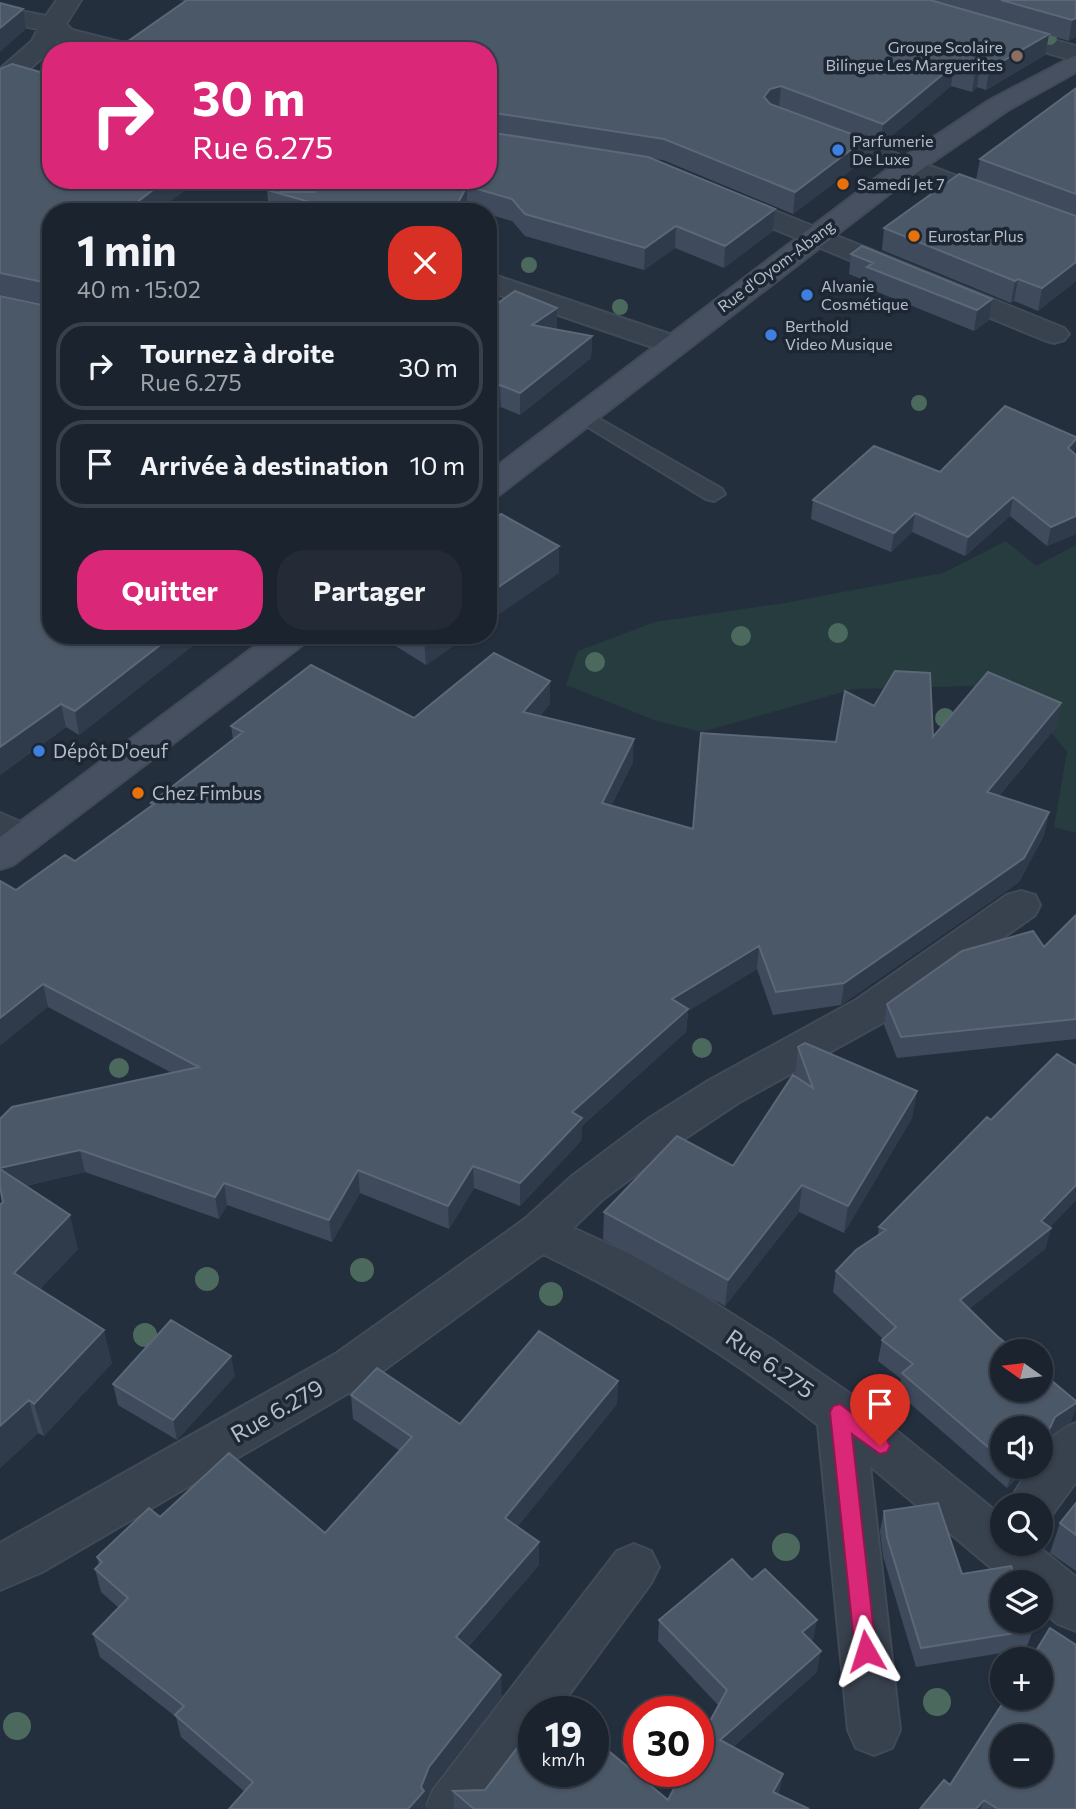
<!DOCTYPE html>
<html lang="fr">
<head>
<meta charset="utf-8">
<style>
	:root { --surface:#1b232e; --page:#242b36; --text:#f1f3f6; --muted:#a0a4aa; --line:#39404a; --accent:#db2777 }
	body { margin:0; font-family:Commissioner,sans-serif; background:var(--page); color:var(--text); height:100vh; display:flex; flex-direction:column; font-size:26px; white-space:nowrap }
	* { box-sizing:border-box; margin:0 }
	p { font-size:23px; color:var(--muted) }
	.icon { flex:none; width:38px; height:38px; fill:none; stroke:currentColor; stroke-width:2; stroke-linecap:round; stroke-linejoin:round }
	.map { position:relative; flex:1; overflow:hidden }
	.side { position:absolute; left:42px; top:203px; width:455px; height:441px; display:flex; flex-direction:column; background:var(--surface); border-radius:28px; box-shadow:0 2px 5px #0004,0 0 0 2px var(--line) }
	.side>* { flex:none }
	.banner { position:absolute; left:42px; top:42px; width:455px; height:147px; border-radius:28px; box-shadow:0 2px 5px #0004,0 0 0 2px var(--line); background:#db2777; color:#fff; overflow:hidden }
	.needle { width:46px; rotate:284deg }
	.tools { position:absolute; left:990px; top:1339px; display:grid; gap:14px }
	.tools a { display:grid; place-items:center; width:63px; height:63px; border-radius:50%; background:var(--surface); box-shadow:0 2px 5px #0004,0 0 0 2px var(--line); font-size:35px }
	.speed { position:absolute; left:518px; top:1696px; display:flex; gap:14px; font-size:35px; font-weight:700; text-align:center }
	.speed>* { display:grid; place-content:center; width:91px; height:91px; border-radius:50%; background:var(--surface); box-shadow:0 2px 5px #0004,0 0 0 2px var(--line); line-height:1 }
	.speed small { font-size:18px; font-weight:400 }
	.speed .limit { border:10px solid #d22; background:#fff; color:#111 }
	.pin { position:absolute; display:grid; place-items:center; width:60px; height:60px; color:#fff; margin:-72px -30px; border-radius:50% 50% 50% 0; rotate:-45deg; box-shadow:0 0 7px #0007 }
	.pin .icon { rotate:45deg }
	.me { position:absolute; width:77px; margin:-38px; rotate:354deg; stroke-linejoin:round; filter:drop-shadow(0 0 5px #0008) }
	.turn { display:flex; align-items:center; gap:24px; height:147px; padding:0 35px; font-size:32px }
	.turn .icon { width:91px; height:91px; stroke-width:2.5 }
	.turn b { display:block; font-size:49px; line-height:60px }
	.round { display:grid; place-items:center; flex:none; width:74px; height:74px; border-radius:28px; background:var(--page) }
	.summary { display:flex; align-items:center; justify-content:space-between; height:119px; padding:0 35px }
	h1 { font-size:42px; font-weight:700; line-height:52px }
	.primary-button { display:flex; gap:14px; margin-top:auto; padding:14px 35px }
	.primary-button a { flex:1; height:80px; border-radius:28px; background:var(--accent); color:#fff; font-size:28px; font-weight:700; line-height:80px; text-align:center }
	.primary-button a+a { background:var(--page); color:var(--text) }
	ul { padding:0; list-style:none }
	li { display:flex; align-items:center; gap:21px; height:88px; margin:0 14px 10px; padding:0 21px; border:4px solid var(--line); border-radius:28px }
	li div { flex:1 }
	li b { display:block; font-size:26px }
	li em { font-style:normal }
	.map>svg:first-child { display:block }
</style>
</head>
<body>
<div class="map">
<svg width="1076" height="1809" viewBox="0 0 1076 1809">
	<rect width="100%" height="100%" fill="#242f3e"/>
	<path fill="#263c3f" d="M 1006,541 L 1036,566 L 1076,545 L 1076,833 L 1054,827 L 1067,752 L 1012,685 L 853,689 L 702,732 L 654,720 L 566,685 L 578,651 L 655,622 L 785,603 L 943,573 Z"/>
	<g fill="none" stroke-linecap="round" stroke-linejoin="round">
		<g stroke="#414a57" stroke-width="4">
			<path id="lane" d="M 582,409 L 722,489 L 725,494 L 714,501 L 706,499 L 575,419 L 572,415 L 575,411 Z"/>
		</g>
		<g stroke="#414a57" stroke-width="4">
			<path id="street" d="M 57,0 L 81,0 L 66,24 L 72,30 L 136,46 L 139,51 L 96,51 L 57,41 L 51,50 L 9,87 L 0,90 L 0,69 L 32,41 L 38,29 L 0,21 L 0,7 L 46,16 Z
				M 997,24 L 1076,46 L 1076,61 L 988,36 L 985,31 L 988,26 Z
				M 816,124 L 1076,220 L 1076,238 L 807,138 L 803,132 L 807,126 Z
				M 726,191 L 1064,328 L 1069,334 L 1064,340 L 1054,343 L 1044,340 L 716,205 L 712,199 L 716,193 Z
				M 488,273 L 684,339 L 689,345 L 684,351 L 674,354 L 664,351 L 488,291 Z
				M 0,813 L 37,829 L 43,838 L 37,847 L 24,851 L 0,842 Z
				M 1021,891 L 1035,895 L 1040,905 L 1035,915 L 884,1022 L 738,1103 L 678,1143 L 602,1200 L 573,1228 L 630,1254 L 702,1295 L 771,1339 L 856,1398 L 1003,1517 L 1003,1544 L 1035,1544 L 1076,1577 L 1076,1631 L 1058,1624 L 1041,1610 L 1041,1582 L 1008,1582 L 870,1466 L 900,1730 L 892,1748 L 874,1755 L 856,1748 L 848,1730 L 818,1425 C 733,1358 641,1301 543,1254 L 369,1381 L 42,1572 L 0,1590 L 0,1543 L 337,1353 L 525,1219 L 572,1176 L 648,1119 L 708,1081 L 856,1000 L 1007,895 Z
				M 1076,1423 L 1076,1482 L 1048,1520 L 1041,1523 L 1041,1505 L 1007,1505 L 1031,1466 L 1041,1466 C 1041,1444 1056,1430 1076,1423 Z
				M 634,1544 L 651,1551 L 659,1567 L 651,1583 L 556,1712 L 534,1712 L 534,1742 L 484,1809 L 425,1809 L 433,1790 L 617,1551 Z"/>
		</g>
		<g stroke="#414a57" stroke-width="4">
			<path id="secondary" d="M 1076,55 L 1076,72 L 1008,110 L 919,171 L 499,495 L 488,497 L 488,473 L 901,159 L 990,100 Z
				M 270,635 L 310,635 L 305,643 L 13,865 L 0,869 L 0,837 Z"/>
		</g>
		<use href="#lane" fill="#38414e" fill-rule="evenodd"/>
		<use href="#street" fill="#38414e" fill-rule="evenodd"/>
		<use href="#secondary" fill="#465061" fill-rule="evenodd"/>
	</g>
	<g fill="#4b6a5d">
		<circle cx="1050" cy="38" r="7"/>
		<circle cx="529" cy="265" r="8"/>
		<circle cx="620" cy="307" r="8"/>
		<circle cx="919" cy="403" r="8"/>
		<circle cx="838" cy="633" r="10"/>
		<circle cx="741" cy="636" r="10"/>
		<circle cx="595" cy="662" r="10"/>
		<circle cx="945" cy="718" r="10"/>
		<circle cx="702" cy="1048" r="10"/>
		<circle cx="119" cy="1068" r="10"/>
		<circle cx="362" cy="1270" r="12"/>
		<circle cx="207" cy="1279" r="12"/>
		<circle cx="551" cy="1294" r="12"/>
		<circle cx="145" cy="1335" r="12"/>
		<circle cx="786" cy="1547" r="14"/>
		<circle cx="937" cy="1702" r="14"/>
		<circle cx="17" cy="1726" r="14"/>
	</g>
	<path fill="#3f4b5c" d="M 179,0 L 1076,0 L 1069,41 L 1049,35 L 1045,55 L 986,90 L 977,87 L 972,92 L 951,86 L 881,145 L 779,108 L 863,161 L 793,214 L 663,160 L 652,159 L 775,209 L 773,231 L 724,268 L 675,248 L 644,270 L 525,236 L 512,221 L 488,214 L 488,212 L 482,212 L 467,207 L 465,212 L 269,212 L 267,190 L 315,180 L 302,192 L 315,192 L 488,180 L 488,51 Z
		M 0,69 L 51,180 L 198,180 L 156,212 L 51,212 L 201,639 L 79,735 L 66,727 L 0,775 L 47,306 L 48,305 L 0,295 Z
		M 1076,90 L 1076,281 L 1038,311 L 1014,301 L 1011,303 L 882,250 L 884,228 L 976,180 L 980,159 Z
		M 851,254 L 992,299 L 989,320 L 974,331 L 865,287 L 866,281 L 849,274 Z
		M 488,310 L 557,330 L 592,336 L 591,358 L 520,415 L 501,407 Z
		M 1076,437 L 1074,453 L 1076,455 L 1076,534 L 1047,546 L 1010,516 L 965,556 L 912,532 L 891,552 L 811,519 L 813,500 L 940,472 Z
		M 378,635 L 469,635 L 426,665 Z
		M 550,681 L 550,704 L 540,716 L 633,762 L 611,806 L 693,829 L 836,742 L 933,737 L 1061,703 L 1057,726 L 999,796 L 1049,812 L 1044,835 L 1019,882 L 841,1005 L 773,1015 L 757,969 L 688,1011 L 686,1032 L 582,1126 L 581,1141 L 520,1206 L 474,1188 L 449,1229 L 360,1193 L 332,1242 L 227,1205 L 219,1219 L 85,1172 L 26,1186 L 78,1249 L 40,1289 L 112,1363 L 44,1436 L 38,1433 L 0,1468 L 0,1205 L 172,1073 L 48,1007 L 16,890 L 75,861 L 151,806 L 151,803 L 233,739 L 231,726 L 414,718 Z
		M 1076,916 L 1076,1039 L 897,1058 L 884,1025 L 887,1004 L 1044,947 Z
		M 798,1047 L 917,1091 L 912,1118 L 844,1233 L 799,1212 L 725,1306 L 603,1239 L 604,1212 L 733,1166 L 795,1076 Z
		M 1076,1066 L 1076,1200 L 1050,1227 L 1051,1228 L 1045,1249 L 969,1309 L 997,1336 L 1076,1401 L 1076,1407 L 1071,1422 L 1049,1437 L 1041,1453 L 1041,1428 L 1003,1428 L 1003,1466 L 1030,1466 L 1007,1488 L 898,1393 L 901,1379 L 878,1361 L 882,1340 L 883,1339 L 833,1292 L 836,1271 L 878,1235 L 879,1227 L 991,1120 Z
		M 235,1376 L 177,1440 L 118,1405 L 113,1384 Z
		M 618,1381 L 617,1404 L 517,1527 L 539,1542 L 539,1565 L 468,1647 L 502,1697 L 431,1788 L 425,1801 L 426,1809 L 229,1809 L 245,1792 L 181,1737 L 176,1717 L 100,1657 L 93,1634 L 119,1608 L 101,1592 L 95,1569 L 99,1565 L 97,1557 L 160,1517 L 325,1533 L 400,1451 L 353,1419 L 351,1395 L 460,1424 Z
		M 1076,1503 L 1076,1571 L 1050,1553 L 1060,1523 Z
		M 884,1511 L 1033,1630 L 1026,1649 L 916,1667 L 883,1556 L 880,1531 Z
		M 752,1580 L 813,1641 L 812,1642 L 817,1672 L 733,1747 L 779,1794 L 809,1809 L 454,1809 L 453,1791 L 668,1800 L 718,1705 L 658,1641 L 659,1620 Z
		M 950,1785 L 1076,1809 L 920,1809 Z"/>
	<path fill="#2f3b4b" d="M 23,9 L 26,29 L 0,52 L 0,28 Z
		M 1076,18 L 1076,37 L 1069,41 L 1072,20 Z
		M 1049,34 L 1045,55 L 986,90 L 989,69 Z
		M 954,65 L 951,86 L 881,145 L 883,124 Z
		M 980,66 L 977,87 L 972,92 L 975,71 Z
		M 781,86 L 779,108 L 768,111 L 764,97 L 770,89 Z
		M 865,139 L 863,161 L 793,214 L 795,192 Z
		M 166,180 L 198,180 L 156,212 L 124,212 Z
		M 289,180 L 315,180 L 295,198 L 280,194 L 280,188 Z
		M 467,186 L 467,207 L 465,212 L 453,212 Z
		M 775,209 L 773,231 L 724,268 L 725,246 Z
		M 676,226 L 675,248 L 644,270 L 645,248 Z
		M 1076,262 L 1076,281 L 1038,311 L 1042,288 Z
		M 1018,279 L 1014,301 L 1011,303 L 1015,281 Z
		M 992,299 L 989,320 L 974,331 L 977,310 Z
		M 557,308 L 557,330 L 532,325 Z
		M 592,336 L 591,358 L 520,415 L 520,393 Z
		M 500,385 L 501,407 L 488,417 L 488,394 Z
		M 1076,439 L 1076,445 L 1074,456 L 1068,448 Z
		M 1013,497 L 1010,516 L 965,556 L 968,537 Z
		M 915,513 L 912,532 L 891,552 L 894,533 Z
		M 1076,516 L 1076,534 L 1047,546 L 1051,527 Z
		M 559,546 L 559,573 L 488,622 L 488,594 Z
		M 173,635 L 207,635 L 79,735 L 75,711 Z
		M 428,635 L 469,635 L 426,665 L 424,638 Z
		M 550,681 L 550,704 L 523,735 L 523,712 Z
		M 1061,703 L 1057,726 L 983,815 L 987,792 Z
		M 61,704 L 66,727 L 0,775 L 0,747 Z
		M 634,739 L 633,762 L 601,826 L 602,803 Z
		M 1049,812 L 1044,835 L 1019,882 L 841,1005 L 844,983 Z
		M 759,946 L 757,969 L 688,1011 L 686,1032 L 582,1126 L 581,1141 L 520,1206 L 520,1183 L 572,1112 L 672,999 Z
		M 43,984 L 48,1007 L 0,1046 L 0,1018 Z
		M 917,1091 L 912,1118 L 844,1233 L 848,1206 Z
		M 80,1150 L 85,1172 L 4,1191 L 0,1175 L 0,1168 Z
		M 473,1166 L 474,1188 L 449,1229 L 448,1206 Z
		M 358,1170 L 360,1193 L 332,1242 L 329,1220 Z
		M 224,1183 L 227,1205 L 219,1219 L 215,1197 Z
		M 802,1185 L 799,1212 L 725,1306 L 728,1280 Z
		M 1076,1185 L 1076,1200 L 1042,1235 L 1051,1228 L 1045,1249 L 955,1320 L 960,1300 L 1041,1221 Z
		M 70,1215 L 78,1249 L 24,1306 L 14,1273 Z
		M 104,1330 L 112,1363 L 44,1436 L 34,1404 Z
		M 231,1356 L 235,1376 L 177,1440 L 173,1420 Z
		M 618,1381 L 617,1404 L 505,1542 L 505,1518 Z
		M 29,1400 L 38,1433 L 0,1468 L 0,1426 Z
		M 1076,1403 L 1076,1407 L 1071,1422 L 1049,1437 L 1041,1453 L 1041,1441 L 1055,1417 Z
		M 1014,1466 L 1030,1466 L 1007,1488 L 1013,1468 Z
		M 539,1542 L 539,1565 L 457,1659 L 456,1637 Z
		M 817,1620 L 813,1641 L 798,1653 L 802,1632 Z
		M 821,1651 L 817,1672 L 717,1761 L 720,1740 Z
		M 501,1675 L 502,1697 L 431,1788 L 425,1801 L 426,1809 L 408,1809 L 421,1787 L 429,1767 Z
		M 783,1774 L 779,1794 L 773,1792 Z
		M 984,1800 L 981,1809 L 976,1809 Z"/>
	<path fill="#4b5868" stroke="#5c6777" stroke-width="2" fill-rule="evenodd" d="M 187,0 L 930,0 L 1049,34 L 989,69 L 980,66 L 975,71 L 954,65 L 883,124 L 781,86 L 770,89 L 764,97 L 770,104 L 865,139 L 795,192 L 664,139 L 488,112 L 488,51 L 114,51 Z
		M 1001,0 L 1076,0 L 1076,18 L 1072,20 Z
		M 0,3 L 23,9 L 0,28 Z
		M 12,64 L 51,75 L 51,180 L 166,180 L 124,212 L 51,212 L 51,635 L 173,635 L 75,711 L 61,704 L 0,747 L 0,296 L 47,306 L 50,304 L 48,283 L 0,273 L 0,69 Z
		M 1075,89 L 1076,194 L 980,159 Z
		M 488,132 L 648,157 L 775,209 L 725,246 L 676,226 L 645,248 L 525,214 L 512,199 L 467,186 L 453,212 L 345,212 L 267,190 L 282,180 L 289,180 L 280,188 L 280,192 L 315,192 L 328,180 L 488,180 Z
		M 959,174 L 1076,216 L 1076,262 L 1042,288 L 1018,279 L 1015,281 L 884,228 Z
		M 862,246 L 992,299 L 977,310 L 867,267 L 873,263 L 851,254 Z
		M 515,291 L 557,308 L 532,325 L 592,336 L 520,393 L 500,385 L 488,394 L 488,310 Z
		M 1005,406 L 1076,437 L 1076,439 L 1068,448 L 1076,455 L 1076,516 L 1051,527 L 1013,497 L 968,537 L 915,513 L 894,533 L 813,500 L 874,446 L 940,472 Z
		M 501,514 L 559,546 L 488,594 L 488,522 Z
		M 494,653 L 550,681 L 523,712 L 634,739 L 602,803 L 693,829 L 701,733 L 836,742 L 845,691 L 874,706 L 895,671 L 930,673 L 933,737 L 988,672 L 1061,703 L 987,792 L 1049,812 L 1024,858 L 844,983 L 776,992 L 759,946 L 672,999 L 688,1009 L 572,1112 L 582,1118 L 520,1183 L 473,1166 L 448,1206 L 358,1170 L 329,1220 L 224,1183 L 215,1197 L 80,1150 L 0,1168 L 0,1119 L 12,1107 L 199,1067 L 43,984 L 0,1018 L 0,881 L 16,890 L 65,855 L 75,861 L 154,804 L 151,803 L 243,732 L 231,726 L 311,665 L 414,718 Z
		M 1076,915 L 1076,991 L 1075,992 L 1076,993 L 1076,1019 L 901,1037 L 887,1004 L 962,951 L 1033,931 L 1044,947 Z
		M 805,1043 L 917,1091 L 848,1206 L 802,1185 L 728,1280 L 604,1212 L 677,1136 L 733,1166 L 793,1075 L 813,1088 L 798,1047 Z
		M 1057,1054 L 1076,1066 L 1076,1185 L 1041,1221 L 1051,1228 L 960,1300 L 997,1336 L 1015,1351 L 1003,1351 L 1003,1390 L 1041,1390 L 1041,1372 L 1076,1401 L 1076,1403 L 1055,1417 L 1045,1438 L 1041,1441 L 1041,1428 L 1003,1428 L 1003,1460 L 902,1373 L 913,1364 L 882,1340 L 896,1327 L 836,1271 L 856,1250 L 886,1230 L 879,1227 L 987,1117 L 991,1120 Z
		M 0,1169 L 70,1215 L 14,1273 L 104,1330 L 34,1404 L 29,1400 L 0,1426 L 0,1205 L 3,1202 L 0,1187 Z
		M 171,1320 L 231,1356 L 173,1420 L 113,1384 Z
		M 539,1331 L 618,1381 L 505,1518 L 539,1542 L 456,1637 L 501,1675 L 429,1767 L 421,1787 L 424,1791 L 408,1809 L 229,1809 L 253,1782 L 175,1715 L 184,1706 L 93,1634 L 128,1598 L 95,1569 L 102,1562 L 97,1557 L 149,1508 L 160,1517 L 229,1453 L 325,1533 L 412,1437 L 351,1395 L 377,1368 L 460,1424 Z
		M 938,1503 L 962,1574 L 1011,1566 L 1017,1582 L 1003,1582 L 1003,1620 L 1029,1620 L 1033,1630 L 921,1648 L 887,1537 L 884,1511 Z
		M 1076,1503 L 1076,1535 L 1060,1523 Z
		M 732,1559 L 752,1580 L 765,1569 L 817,1620 L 802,1632 L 821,1651 L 720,1740 L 783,1774 L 773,1792 L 809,1809 L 474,1809 L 453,1791 L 485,1790 L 534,1726 L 534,1771 L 593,1771 L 593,1738 L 668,1800 L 683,1771 L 698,1771 L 698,1743 L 727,1690 L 659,1620 Z
		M 1050,1628 L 1076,1645 L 1076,1809 L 998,1809 L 984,1800 L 976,1809 L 920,1809 L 944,1780 L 950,1785 L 1006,1698 L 1041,1698 L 1041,1659 L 1031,1659 ZM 1003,1736 L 1041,1736 L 1041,1774 L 1003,1774 Z
		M 537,1705 L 544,1712 L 536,1712 Z"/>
	<path fill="#db2777" stroke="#8e194d" stroke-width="2" d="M 840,1404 L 887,1440 L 890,1446 L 887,1452 L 880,1454 L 852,1434 L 876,1651 L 873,1658 L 866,1660 L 858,1658 L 855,1651 L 830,1412 L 833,1406 Z"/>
	<circle fill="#8d6e63" stroke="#1d2633" stroke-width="2.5" cx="1017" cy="56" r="7"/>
	<g fill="#3f7fe0" stroke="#1d2633" stroke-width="2.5">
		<circle cx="838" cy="150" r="7"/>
		<circle cx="807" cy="295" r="7"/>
		<circle cx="771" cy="335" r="7"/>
		<circle cx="39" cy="751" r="7"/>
	</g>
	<g fill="#e8710a" stroke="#1d2633" stroke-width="2.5">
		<circle cx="843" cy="184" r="7"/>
		<circle cx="914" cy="236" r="7"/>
		<circle cx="138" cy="793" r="7"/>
	</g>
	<g text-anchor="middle" stroke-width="7" stroke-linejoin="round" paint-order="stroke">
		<g font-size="16" fill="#b4bcc9" stroke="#1d2633" text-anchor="start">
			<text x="1003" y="53" text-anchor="end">Groupe Scolaire<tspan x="1003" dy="18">Bilingue Les Marguerites</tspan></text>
			<text x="852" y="147">Parfumerie<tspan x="852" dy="18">De Luxe</tspan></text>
			<text x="857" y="190">Samedi Jet 7</text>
			<text x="928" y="242">Eurostar Plus</text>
			<text x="821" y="292">Alvanie<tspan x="821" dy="18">Cosmétique</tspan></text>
			<text x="785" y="332">Berthold<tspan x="785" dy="18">Video Musique</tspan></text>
		</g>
		<g font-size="16" fill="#b4bcc9" stroke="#1d2633">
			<text transform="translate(776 266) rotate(-37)" y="6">Rue d'Oyom-Abang</text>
		</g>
		<g font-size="19" fill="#b4bcc9" stroke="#1d2633" text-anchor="start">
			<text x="53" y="758">Dépôt D'oeuf</text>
			<text x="152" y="800">Chez Fimbus</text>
		</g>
		<g font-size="23" fill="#b4bcc9" stroke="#1d2633">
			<text transform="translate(770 1364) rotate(35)" y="8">Rue 6.275</text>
			<text transform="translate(277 1411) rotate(-30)" y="8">Rue 6.279</text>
		</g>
	</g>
</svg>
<div class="tools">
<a><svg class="needle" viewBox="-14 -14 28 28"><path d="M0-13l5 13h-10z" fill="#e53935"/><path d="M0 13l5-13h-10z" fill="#a0a4aa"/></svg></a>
<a><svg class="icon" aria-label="sound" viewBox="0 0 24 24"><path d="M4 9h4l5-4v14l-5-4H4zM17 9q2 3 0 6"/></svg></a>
<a><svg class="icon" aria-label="search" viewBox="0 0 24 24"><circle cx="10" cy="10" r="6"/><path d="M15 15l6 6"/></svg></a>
<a><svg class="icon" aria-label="layers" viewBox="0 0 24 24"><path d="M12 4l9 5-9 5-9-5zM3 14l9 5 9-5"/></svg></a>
<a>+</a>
<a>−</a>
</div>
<div class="speed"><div>19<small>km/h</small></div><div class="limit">30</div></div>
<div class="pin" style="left:880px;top:1446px;background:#d93025"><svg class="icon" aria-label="arrive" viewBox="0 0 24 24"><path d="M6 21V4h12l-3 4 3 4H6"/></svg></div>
<svg class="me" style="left:866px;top:1651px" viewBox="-20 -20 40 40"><path d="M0-17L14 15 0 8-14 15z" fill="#db2777" stroke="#fff" stroke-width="4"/></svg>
<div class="banner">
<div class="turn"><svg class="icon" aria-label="right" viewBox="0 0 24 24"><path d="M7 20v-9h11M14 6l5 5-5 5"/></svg><div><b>30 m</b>Rue 6.275</div></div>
</div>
<section class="side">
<div class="summary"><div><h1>1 min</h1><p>40 m · 15:02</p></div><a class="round" style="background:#d93025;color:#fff"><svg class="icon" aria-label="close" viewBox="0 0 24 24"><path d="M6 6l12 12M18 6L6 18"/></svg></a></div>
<ul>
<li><svg class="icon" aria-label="right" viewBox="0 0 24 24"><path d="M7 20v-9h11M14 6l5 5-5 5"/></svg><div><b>Tournez à droite</b><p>Rue 6.275</p></div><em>30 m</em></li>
<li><svg class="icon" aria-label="arrive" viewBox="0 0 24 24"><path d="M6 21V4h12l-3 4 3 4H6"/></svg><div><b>Arrivée à destination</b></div><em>10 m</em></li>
</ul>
<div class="primary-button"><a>Quitter</a><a>Partager</a></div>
</section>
</div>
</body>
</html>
